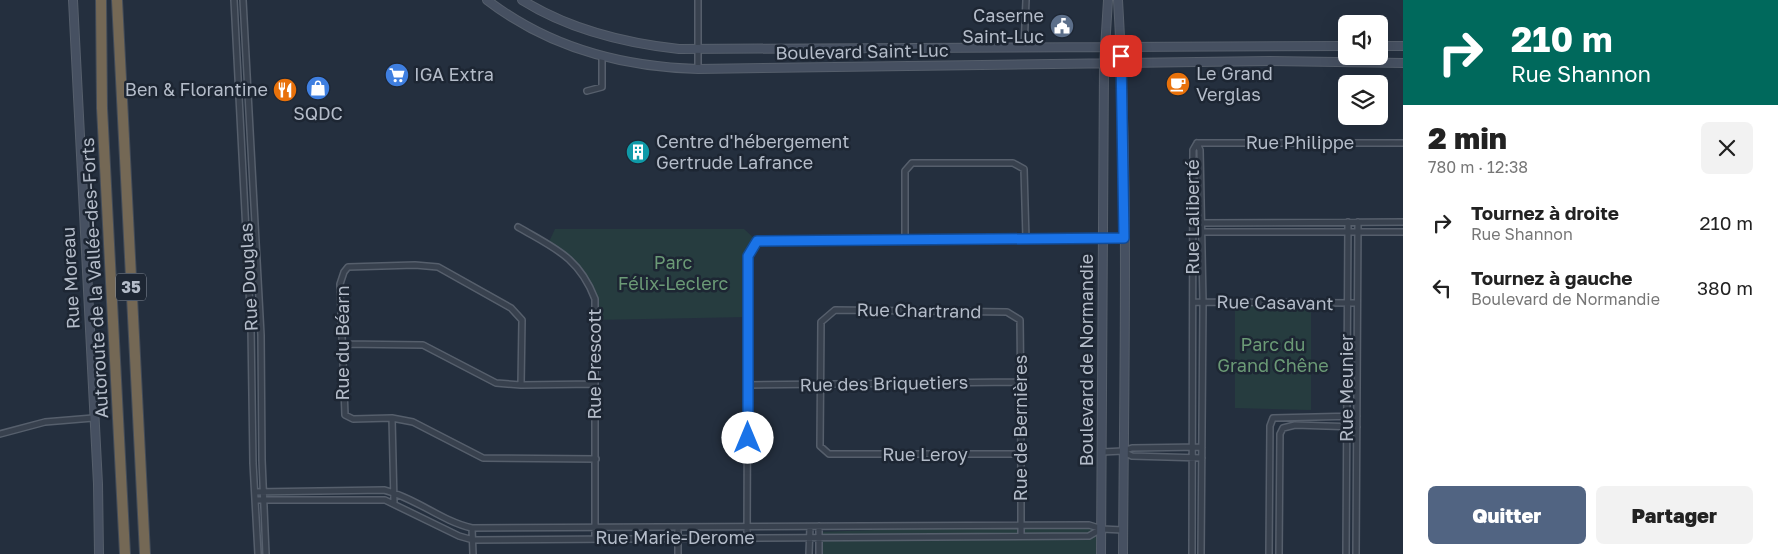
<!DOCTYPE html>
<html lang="fr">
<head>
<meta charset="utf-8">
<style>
	:root { --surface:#fff; --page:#f2f2f2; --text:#222; --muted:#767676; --accent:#516482 }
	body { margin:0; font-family:"Golos Text",sans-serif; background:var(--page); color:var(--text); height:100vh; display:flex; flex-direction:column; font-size:19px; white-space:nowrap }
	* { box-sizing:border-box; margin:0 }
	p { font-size:16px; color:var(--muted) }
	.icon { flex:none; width:28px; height:28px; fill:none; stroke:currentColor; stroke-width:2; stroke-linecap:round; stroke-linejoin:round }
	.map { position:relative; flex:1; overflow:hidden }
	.drawer { display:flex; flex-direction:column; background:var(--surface); width:375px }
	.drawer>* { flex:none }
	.hud { background:#00695c; color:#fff; overflow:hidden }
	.controls { position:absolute; left:1338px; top:15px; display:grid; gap:10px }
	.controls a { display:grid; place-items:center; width:50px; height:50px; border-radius:8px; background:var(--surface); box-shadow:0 5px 20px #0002; font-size:25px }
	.pin { position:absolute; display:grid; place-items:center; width:42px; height:42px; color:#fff; margin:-21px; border-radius:10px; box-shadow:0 2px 8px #0006 }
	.me { position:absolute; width:55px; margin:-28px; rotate:0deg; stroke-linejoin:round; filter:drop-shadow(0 0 4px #0008) }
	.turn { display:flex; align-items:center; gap:18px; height:105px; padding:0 25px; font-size:22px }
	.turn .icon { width:65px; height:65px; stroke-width:2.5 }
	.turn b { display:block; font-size:35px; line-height:42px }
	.round { display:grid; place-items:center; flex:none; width:52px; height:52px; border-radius:8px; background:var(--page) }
	.headline { display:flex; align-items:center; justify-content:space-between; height:85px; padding:0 25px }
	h1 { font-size:30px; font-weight:800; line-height:38px }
	.button { display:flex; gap:10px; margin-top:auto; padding:10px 25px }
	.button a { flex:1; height:58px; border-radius:8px; background:var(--accent); color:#fff; font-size:20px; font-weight:800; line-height:58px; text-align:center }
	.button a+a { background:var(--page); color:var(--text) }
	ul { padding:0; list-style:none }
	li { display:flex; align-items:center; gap:15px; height:65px; padding:0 25px }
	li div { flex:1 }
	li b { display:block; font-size:19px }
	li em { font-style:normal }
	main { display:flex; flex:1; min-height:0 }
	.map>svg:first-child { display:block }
</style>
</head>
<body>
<main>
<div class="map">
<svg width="1403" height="554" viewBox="0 0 1403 554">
	<rect width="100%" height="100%" fill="#242f3e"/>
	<path fill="#263c3f" d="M 555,229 L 744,229 L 757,241 L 748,256 L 748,317 L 595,320 C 594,280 578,266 548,244 Z
		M 1235,303 L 1311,303 L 1311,410 L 1235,408 Z
		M 1021,525 L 1101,527 L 1101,554 L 817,554 L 817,532 Z"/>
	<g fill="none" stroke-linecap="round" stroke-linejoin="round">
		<g stroke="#565f6c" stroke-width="8">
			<path id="street" d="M 234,0 L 251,328 L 253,463 L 258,554
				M 243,0 L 261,335 L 262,460 L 266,554
				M 1024,48 L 1026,0
				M 698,69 L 698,0
				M 587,91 L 602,87 L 602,56
				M 1197,143 L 1403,143
				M 1200,223 L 1403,222
				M 518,227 C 554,248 579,257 595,299 L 595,539
				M 1194,232 L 1403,232
				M 905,239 L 905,171 L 912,163 L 1013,163 L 1024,169 L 1026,239
				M 1193,302 L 1357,303
				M 343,344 L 423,345 L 496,383 L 521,385 L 595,384
				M 521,385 L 522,320 L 511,308 L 438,267 L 415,265 L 348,267 L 344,272 L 340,284 L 345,415 L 353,419 L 392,418 L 413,422 L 483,458 L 596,459
				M 748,385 L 1021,382
				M 392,418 L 394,503
				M 0,434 L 45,422 L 93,418
				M 1102,452 L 1123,451 L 1132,448 L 1202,447
				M 1123,452 L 1132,456 L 1202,458
				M 1021,454 L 829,454 L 820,446 L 821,322 L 835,310 L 1007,312 L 1020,320 C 1021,389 1021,457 1021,525 L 1021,536
				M 255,492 L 384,490 C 416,498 441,521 472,528 L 1089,525 L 1102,529 L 1123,530
				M 255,500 L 385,500 L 459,536 L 473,540 L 1089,536 L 1101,529
				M 472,528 L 473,554
				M 747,538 L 748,256 L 757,241 L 1124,238
				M 678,554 L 678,527
				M 809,554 L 810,527
				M 819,554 L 819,526
				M 1192,554 L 1193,150 L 1197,143 L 1200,150 L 1203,302 L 1201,554
				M 1269,554 L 1270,426 L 1273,418 L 1357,416
				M 1279,554 L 1280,434 L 1283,428 L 1295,425 L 1357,427
				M 1346,554 L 1348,222
				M 1356,554 L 1358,222"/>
		</g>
		<g stroke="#565f6c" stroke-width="10">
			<path id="secondary" d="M 73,0 L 98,484 L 99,554
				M 487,0 C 548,47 622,67 698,69 L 1270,61 L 1403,63
				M 522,0 C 570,30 624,43 679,49 L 1346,46
				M 1118,0 C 1129,184 1124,370 1123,554
				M 1379,46 L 1403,46
				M 1101,554 L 1104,65 L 1108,0"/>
		</g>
		<g stroke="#434c59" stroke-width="12">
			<path id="highway" d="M 101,0 L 102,108 L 125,554
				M 117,0 L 145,554"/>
		</g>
		<use href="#street" stroke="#38414e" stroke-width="5"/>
		<use href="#secondary" stroke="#465061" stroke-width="8"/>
		<use href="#highway" stroke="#746855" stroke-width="10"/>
	</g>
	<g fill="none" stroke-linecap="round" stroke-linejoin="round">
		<g stroke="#114b97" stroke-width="12">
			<path id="route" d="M 748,438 L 748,256 L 757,241 L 1124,238 L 1121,56"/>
		</g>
		<use href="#route" stroke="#1a73e8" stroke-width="9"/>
	</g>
	<defs>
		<g id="civic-disc" transform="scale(1.25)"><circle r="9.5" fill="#5c6f8a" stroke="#1d2633"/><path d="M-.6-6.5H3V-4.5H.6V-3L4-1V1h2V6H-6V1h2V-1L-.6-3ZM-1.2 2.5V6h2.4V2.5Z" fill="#fff"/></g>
		<g id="supermarket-disc" transform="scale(1.25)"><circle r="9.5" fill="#3f7fe0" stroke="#1d2633"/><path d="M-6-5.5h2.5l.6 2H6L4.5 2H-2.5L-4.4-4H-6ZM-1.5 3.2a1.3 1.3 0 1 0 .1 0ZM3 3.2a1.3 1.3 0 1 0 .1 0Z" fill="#fff"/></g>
		<g id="cafe-disc" transform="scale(1.25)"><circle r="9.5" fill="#e8710a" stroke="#1d2633"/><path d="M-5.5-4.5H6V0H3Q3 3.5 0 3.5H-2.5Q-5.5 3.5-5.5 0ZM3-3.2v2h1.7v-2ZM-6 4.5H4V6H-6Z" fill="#fff"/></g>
		<g id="shop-disc" transform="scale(1.25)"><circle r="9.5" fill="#3f7fe0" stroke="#1d2633"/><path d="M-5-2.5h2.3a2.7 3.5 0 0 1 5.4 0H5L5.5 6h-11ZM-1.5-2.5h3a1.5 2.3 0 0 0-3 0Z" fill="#fff"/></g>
		<g id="restaurant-disc" transform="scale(1.25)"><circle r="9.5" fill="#e8710a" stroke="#1d2633"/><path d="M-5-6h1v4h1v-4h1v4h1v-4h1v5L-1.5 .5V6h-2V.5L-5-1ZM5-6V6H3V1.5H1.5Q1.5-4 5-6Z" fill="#fff"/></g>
		<g id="building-disc" transform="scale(1.25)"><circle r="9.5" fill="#0f9aa8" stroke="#1d2633"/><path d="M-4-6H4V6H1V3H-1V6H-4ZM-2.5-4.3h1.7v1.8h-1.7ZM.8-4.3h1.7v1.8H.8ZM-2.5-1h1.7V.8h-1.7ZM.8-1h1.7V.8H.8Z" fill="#fff"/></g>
	</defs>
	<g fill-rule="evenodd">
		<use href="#civic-disc" x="1062" y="26"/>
		<use href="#supermarket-disc" x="397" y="75"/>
		<use href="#cafe-disc" x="1178" y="84"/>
		<use href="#shop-disc" x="318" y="88"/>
		<use href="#restaurant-disc" x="285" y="90"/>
		<use href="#building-disc" x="638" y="152"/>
	</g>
	<g text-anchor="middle" stroke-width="5" stroke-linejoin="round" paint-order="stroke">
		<rect fill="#1d2633" stroke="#878f9c" stroke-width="1" x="116" y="273.5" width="30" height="27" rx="4"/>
		<g font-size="16" font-weight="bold" fill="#b4bcc9">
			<text x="131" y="293">35</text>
		</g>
		<g font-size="18" fill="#b4bcc9" stroke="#1d2633" text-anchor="start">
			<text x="1044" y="22" text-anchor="end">Caserne<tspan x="1044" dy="21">Saint-Luc</tspan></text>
			<text x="1196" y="80">Le Grand<tspan x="1196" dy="21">Verglas</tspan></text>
			<text x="414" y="81">IGA Extra</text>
			<text x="268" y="96" text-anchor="end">Ben &amp; Florantine</text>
			<text x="318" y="120" text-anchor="middle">SQDC</text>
			<text x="656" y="148">Centre d'hébergement<tspan x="656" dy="21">Gertrude Lafrance</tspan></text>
		</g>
		<g font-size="18" fill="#b4bcc9" stroke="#1d2633">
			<text transform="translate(862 52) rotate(-1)" y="6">Boulevard Saint-Luc</text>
			<text x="1300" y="149">Rue Philippe</text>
			<text transform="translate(1193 217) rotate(-90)" y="6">Rue Laliberté</text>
			<text transform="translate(249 277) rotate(-93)" y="6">Rue Douglas</text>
			<text transform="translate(71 278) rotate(-93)" y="6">Rue Moreau</text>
			<text transform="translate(95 278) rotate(-93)" y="6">Autoroute de la Vallée-des-Forts</text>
			<text transform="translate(1275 303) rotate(1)" y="6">Rue Casavant</text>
			<text transform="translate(919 311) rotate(1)" y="6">Rue Chartrand</text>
			<text transform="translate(343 343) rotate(-90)" y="6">Rue du Béarn</text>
			<text transform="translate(1087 360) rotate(-90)" y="6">Boulevard de Normandie</text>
			<text transform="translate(595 364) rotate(-90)" y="6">Rue Prescott</text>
			<text transform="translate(884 384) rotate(-1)" y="6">Rue des Briquetiers</text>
			<text transform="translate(1347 388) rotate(-90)" y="6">Rue Meunier</text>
			<text transform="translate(1021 428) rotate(-90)" y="6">Rue de Bernières</text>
			<text x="925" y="461">Rue Leroy</text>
			<text x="675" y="544">Rue Marie-Derome</text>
		</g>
		<g font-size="18" fill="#6b9a76" stroke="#1d2633">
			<text x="673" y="269">Parc<tspan x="673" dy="21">Félix-Leclerc</tspan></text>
			<text x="1273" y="351">Parc du<tspan x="1273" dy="21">Grand Chêne</tspan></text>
		</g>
	</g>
</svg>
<div class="controls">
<a><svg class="icon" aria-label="sound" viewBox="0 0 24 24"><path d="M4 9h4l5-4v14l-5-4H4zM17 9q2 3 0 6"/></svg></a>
<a><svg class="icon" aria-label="layers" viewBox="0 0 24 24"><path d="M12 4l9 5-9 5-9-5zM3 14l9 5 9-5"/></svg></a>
</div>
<div class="pin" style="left:1121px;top:56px;background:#d93025"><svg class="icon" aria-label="arrive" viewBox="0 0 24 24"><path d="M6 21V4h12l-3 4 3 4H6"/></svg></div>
<svg class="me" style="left:748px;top:438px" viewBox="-20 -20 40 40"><circle r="19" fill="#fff"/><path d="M0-13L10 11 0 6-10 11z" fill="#1a73e8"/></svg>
</div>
<section class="drawer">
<div class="hud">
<div class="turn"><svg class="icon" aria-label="right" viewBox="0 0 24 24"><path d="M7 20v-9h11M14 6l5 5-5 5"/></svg><div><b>210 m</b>Rue Shannon</div></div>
</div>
<div class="headline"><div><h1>2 min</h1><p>780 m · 12:38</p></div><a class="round"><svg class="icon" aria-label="close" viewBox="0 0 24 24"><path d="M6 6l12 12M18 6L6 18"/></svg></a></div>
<ul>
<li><svg class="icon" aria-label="right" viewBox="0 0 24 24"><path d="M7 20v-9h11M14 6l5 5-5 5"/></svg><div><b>Tournez à droite</b><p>Rue Shannon</p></div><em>210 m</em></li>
<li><svg class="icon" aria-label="left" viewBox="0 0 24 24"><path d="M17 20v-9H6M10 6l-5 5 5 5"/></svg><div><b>Tournez à gauche</b><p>Boulevard de Normandie</p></div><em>380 m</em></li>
</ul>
<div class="button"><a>Quitter</a><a>Partager</a></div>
</section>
</main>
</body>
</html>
